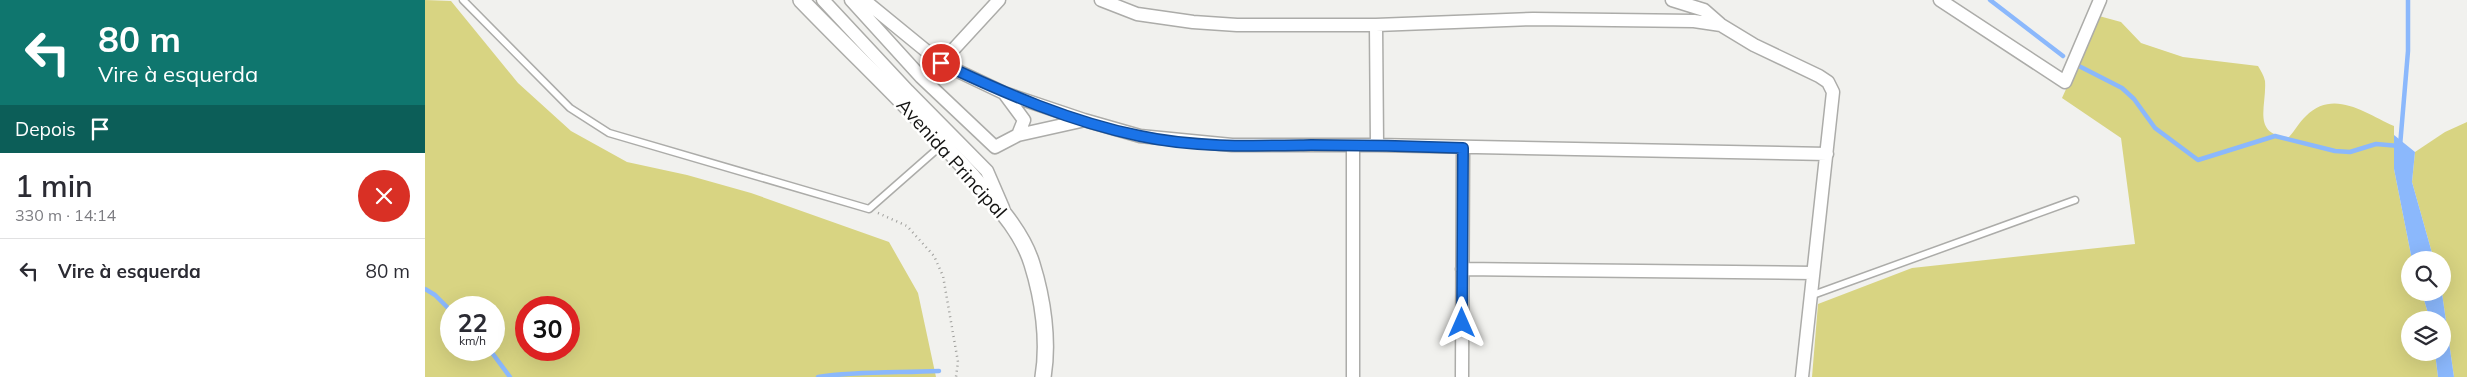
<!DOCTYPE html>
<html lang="pt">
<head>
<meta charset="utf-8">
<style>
	:root { --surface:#fff; --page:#f7f7f7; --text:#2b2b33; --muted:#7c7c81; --line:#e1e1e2 }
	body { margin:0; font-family:Mulish,sans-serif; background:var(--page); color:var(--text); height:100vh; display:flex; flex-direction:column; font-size:19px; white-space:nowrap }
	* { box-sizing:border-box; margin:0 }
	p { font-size:16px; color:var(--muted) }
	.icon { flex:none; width:28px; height:28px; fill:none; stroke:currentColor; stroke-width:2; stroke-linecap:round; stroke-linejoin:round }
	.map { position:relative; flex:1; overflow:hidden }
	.details { display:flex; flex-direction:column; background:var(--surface); width:425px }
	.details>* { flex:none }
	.banner { background:#0f766e; color:#fff; overflow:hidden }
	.buttons { position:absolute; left:1976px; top:251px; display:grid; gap:10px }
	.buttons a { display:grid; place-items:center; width:50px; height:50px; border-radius:50%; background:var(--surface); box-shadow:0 5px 20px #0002; font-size:25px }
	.speed { position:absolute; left:15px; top:296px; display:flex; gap:10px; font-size:25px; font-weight:700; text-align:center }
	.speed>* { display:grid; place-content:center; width:65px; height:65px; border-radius:50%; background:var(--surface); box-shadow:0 5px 20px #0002; line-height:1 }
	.speed small { font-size:12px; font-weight:400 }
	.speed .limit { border:8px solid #d22; background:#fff; color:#111 }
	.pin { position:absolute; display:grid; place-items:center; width:42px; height:42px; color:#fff; margin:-21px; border:2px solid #fff; border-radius:50%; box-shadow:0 1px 5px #0007 }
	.me { position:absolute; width:55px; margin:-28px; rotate:0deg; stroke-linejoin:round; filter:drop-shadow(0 0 4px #0008) }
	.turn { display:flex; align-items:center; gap:18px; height:105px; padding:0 15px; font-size:22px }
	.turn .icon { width:65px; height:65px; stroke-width:2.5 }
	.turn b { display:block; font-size:35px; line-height:42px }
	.then { display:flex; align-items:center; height:48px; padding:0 15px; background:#0003; gap:10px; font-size:19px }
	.round { display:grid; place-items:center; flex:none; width:52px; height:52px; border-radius:26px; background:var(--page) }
	.overview { display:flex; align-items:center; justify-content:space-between; height:85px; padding:0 15px }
	h1 { font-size:30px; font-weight:600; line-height:38px }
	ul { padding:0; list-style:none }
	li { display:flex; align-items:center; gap:15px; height:65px; padding:0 15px; border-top:1px solid var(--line) }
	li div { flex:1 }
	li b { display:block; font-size:19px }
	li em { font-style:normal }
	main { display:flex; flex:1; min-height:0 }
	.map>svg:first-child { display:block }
</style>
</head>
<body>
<main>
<section class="details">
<div class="banner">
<div class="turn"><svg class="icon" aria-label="left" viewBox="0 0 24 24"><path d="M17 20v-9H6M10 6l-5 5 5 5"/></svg><div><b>80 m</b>Vire à esquerda</div></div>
<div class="then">Depois<svg class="icon" aria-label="arrive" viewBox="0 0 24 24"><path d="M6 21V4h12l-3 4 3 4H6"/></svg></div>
</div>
<div class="overview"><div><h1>1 min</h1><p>330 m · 14:14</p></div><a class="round" style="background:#d93025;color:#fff"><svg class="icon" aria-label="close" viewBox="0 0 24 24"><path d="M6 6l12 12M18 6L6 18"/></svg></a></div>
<ul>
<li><svg class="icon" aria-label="left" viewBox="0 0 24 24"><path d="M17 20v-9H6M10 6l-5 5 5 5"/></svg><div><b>Vire à esquerda</b></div><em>80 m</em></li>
</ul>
</section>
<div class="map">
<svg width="2042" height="377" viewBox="0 0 2042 377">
	<rect width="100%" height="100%" fill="#f1f1ee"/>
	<path fill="#d8d482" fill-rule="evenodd" d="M 0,0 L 26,1 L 93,83 L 146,131 L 202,162 L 262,175 L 326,193 L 464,242 L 493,293 L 511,377 L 0,377 ZM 26,308 L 69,308 L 69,350 L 26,350 ZM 101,308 L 144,308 L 144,350 L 101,350 Z
		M 1674,16 L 1696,22 L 1716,43 L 1758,57 L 1833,66 C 1836,71 1839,76 1840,81 C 1842,106 1826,135 1864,137 C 1870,131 1874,122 1881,116 C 1909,88 1941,114 1969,126 L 1969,169 L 1987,260 L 1985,260 L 1985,292 L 1997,293 L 2005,320 L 1985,320 L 1985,352 L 2010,353 L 2013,377 L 1387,377 L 1393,304 L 1487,268 L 1710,244 L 1696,138 L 1637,98 Z
		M 2042,122 L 2042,377 L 2029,377 L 2017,293 L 2018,260 L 2009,260 L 1987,182 L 1990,152 L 2020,132 Z"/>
	<path fill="#8bb8fc" d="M 1969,135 L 1990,152 L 1987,182 L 2009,260 L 1987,260 L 1969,169 Z
		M 1997,293 L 2017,293 L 2029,377 L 2013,377 L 2010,353 L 2018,352 L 2018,320 L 2005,320 Z"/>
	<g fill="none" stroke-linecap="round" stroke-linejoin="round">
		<path stroke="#8bb8fc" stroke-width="4.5" d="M 1565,0 L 1638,56
			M 1650,64 L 1697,88 L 1709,99 L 1730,128 L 1773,160 L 1850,136 L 1910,151 L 1925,152 L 1951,144 L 1974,146
			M 1975,146 L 1983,51 L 1983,0
			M 0,289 L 10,295 L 26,311
			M 65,350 L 85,377
			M 393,377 C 433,371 474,373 514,371"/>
		<g stroke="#acaca9" stroke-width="9">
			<path id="service" d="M 38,0 L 145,108 L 184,133 L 444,209 L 518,144
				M 1385,296 L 1650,200"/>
		</g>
		<g stroke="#acaca9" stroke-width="15">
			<path id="minor" d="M 398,0 L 483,91 L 562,171 L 578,208
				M 426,0 L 496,77 L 570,147 L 593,135 L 656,121
				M 439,0 L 516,63 L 579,93 L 659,120 L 715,136 L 807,145 L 952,145 L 1402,154
				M 676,0 L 712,14 L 768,22 L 812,25 L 951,25 L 1108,19 L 1269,21 L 1296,25 L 1329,45 L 1394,76 L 1403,82 L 1408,92 L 1377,377
				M 1247,0 L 1279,10 L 1295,24
				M 1515,0 L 1640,82 L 1675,0
				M 951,25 L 952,145
				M 516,63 L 574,0
				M 579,93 L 599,120 L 593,135
				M 1037,269 L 1388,273
				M 928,377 L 928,145
				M 1037,377 L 1038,148"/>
		</g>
		<g stroke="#acaca9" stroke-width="18">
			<path id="tertiary" d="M 376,0 C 433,59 493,115 548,177 C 570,203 597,231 607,264 C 618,299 624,341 618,377"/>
		</g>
		<path stroke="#9e9e9b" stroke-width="2.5" stroke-dasharray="1 4" stroke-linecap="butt" d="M 453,213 L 482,226 L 509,256 L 518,276 L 533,362 L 531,377"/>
		<use href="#service" stroke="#fff" stroke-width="6"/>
		<use href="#minor" stroke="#fff" stroke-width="12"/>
		<use href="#tertiary" stroke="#fff" stroke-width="15"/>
	</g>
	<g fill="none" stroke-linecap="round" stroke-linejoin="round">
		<g stroke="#114b97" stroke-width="12">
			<path id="route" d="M 516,63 C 579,93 646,122 715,136 C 771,148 829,146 886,145 C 937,145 987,146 1038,148 L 1037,323"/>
		</g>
		<use href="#route" stroke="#1a73e8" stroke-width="9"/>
	</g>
	<g text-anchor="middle" stroke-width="5" stroke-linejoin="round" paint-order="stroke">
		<g font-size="19" fill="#141413" stroke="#fffffe">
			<text transform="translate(527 158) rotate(48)" y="7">Avenida Principal</text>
		</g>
	</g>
</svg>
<div class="buttons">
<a><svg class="icon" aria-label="search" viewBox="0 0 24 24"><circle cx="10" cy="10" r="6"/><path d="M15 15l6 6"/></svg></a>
<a><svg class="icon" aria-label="layers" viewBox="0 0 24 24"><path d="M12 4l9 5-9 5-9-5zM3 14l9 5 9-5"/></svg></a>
</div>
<div class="speed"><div>22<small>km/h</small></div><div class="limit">30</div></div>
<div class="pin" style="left:516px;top:63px;background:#d93025"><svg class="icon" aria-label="arrive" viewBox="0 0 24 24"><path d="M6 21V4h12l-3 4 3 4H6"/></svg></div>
<svg class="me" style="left:1037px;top:323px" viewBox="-20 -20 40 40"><path d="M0-17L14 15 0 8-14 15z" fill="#1a73e8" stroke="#fff" stroke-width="4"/></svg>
</div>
</main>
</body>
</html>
